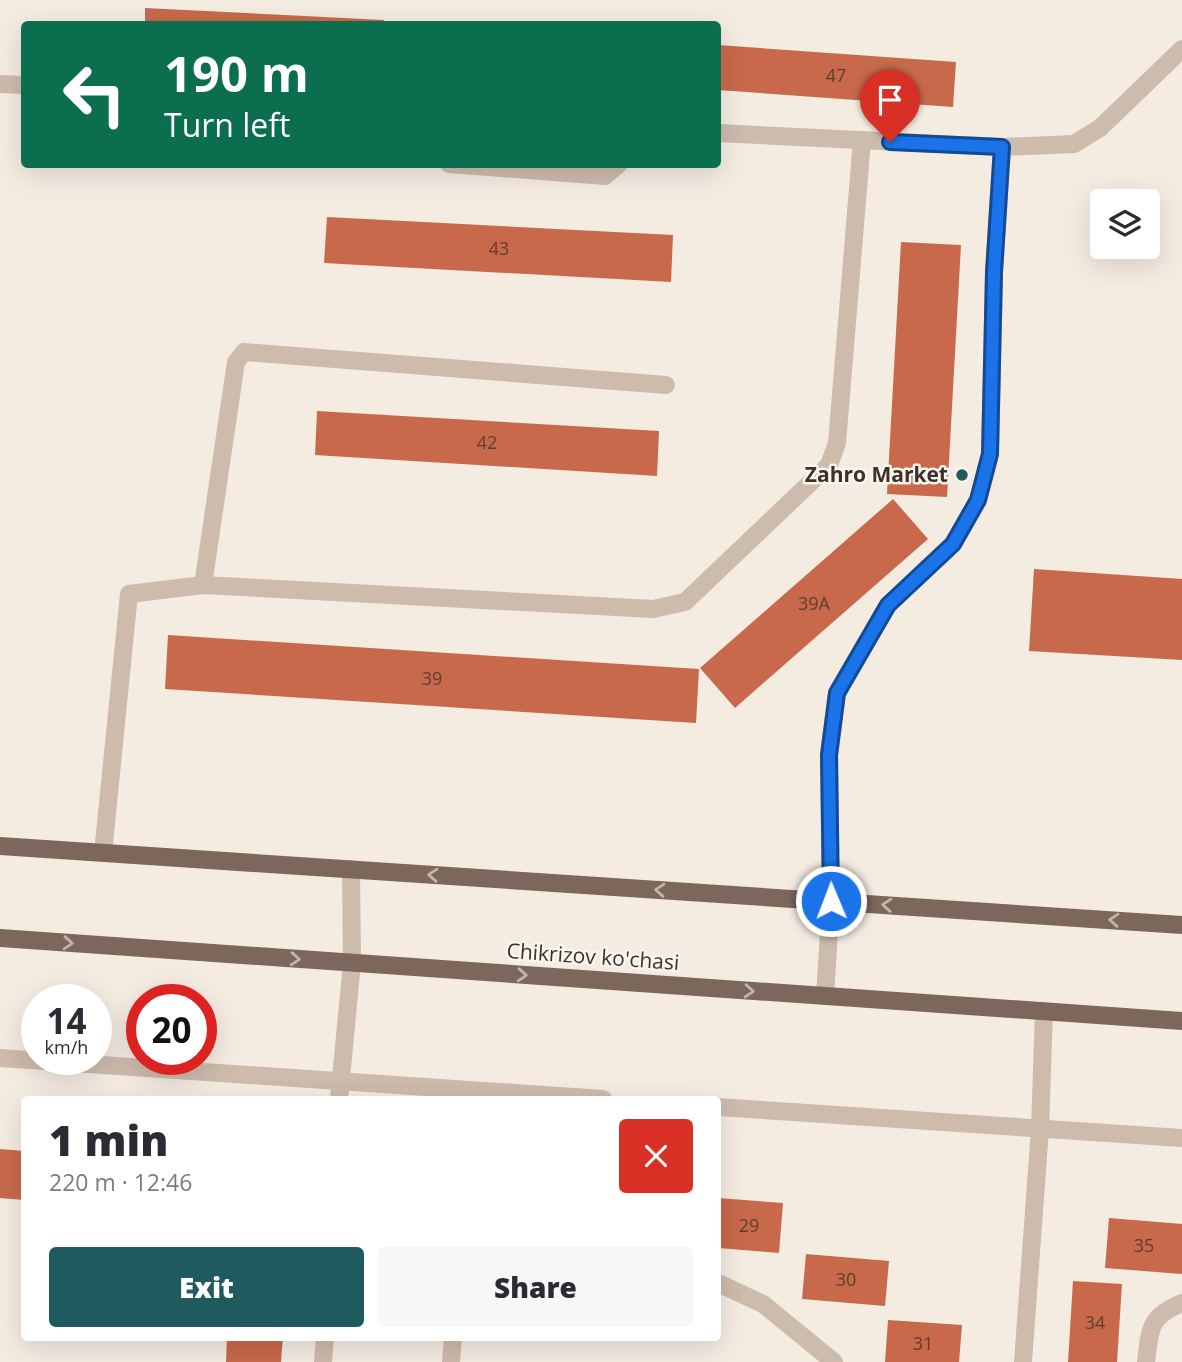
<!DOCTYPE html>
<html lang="en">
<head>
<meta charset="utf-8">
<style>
	:root { --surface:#fff; --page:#f7f7f7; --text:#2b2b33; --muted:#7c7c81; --accent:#1f5a5e }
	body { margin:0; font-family:"Open Sans",sans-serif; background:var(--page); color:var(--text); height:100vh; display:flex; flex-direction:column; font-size:26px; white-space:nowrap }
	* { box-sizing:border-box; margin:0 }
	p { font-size:23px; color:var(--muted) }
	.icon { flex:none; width:38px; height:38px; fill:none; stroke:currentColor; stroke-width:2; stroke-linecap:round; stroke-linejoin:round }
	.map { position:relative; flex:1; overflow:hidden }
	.sheet { position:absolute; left:21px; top:1096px; width:700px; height:245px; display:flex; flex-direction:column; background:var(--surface); border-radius:7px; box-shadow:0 7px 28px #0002 }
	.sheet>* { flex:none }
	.hud { position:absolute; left:21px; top:21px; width:700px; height:147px; border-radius:7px; box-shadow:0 7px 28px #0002; background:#0b6e4f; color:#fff; overflow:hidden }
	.controls { position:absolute; left:1090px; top:189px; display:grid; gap:14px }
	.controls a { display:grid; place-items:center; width:70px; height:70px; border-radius:7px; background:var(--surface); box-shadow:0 7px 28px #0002; font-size:35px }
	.speed { position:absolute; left:21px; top:984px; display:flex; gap:14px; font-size:35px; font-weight:700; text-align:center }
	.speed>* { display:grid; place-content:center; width:91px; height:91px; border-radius:50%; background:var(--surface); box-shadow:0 7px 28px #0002; line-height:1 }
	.speed small { font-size:18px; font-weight:400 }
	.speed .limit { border:10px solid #d22; background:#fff; color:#111 }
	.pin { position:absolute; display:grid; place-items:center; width:60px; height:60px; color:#fff; margin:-72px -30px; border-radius:50% 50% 50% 0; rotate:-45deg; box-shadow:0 0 7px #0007 }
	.pin .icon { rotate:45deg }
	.me { position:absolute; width:77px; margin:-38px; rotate:359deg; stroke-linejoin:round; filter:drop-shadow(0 0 5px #0008) }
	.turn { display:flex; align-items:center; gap:24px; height:147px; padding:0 28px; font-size:32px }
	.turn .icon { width:91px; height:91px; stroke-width:2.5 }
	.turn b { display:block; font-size:49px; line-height:60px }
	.round { display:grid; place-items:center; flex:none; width:74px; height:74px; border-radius:7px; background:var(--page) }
	.summary { display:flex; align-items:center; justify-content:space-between; height:119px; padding:0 28px }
	h1 { font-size:42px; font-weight:800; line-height:52px }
	.primary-button { display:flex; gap:14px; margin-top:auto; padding:14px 28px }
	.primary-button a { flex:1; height:80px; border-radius:7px; background:var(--accent); color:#fff; font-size:28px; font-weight:800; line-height:80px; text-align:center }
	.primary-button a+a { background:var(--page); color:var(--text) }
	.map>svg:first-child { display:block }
</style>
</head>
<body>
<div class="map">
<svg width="1182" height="1362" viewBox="0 0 1182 1362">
	<rect width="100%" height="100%" fill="#f4ebe1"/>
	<path fill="#c8694b" d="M 145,8 L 384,20 L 383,24 L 145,24 Z
		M 718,45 L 956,62 L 953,107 L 718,90 Z
		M 327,217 L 673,235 L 671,282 L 324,263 Z
		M 901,242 L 961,245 L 947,497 L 887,494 Z
		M 317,411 L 659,431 L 657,476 L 315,455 Z
		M 893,499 L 928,539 L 735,708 L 700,668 Z
		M 1034,569 L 1182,579 L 1182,660 L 1029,651 Z
		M 168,635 L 699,669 L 696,723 L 165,689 Z
		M 0,1149 L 24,1151 L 24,1200 L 0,1198 Z
		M 718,1198 L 783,1203 L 779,1253 L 718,1248 Z
		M 1109,1218 L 1182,1224 L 1182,1274 L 1105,1268 Z
		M 806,1254 L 889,1261 L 885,1306 L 802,1299 Z
		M 1073,1281 L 1122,1284 L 1117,1362 L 1068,1362 Z
		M 888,1320 L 962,1325 L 959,1362 L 885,1362 Z
		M 227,1337 L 283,1337 L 281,1362 L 226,1362 Z
		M 405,1337 L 433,1337 L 433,1341 L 405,1339 Z"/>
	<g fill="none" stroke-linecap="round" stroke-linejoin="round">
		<path stroke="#cdbbac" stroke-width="18" d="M 0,84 L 24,85
			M 718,133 L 1002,147 L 1074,144 L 1100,128 L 1182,49
			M 449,164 L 605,176 L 619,164
			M 203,585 L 653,609 L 685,602 L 829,465 L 837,443 L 862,140
			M 103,853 L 129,594 L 203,585 L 236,362 L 244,352 L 666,385
			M 825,996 L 831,901 L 829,755 L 837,693 L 888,605 L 953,544 L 978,500 L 990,454 L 994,272 L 1002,147
			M 0,1058 L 603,1099
			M 339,1099 L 352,963 L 351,869
			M 718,1107 L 1182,1138
			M 718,1283 L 763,1304 L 834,1362
			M 323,1362 L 325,1337
			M 451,1362 L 453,1337
			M 1023,1362 L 1040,1129 L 1044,1011
			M 1146,1362 C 1150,1329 1149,1316 1182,1303"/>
		<path stroke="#7d675c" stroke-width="18" d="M 0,846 L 1182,925
			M 0,938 L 1182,1021"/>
	</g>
	<defs><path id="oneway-chevron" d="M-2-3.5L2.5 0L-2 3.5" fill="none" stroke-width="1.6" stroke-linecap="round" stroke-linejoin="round" transform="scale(1.75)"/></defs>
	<g stroke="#c2b5ac">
		<use href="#oneway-chevron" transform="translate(433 875) rotate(-176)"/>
		<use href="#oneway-chevron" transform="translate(660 890) rotate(-176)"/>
		<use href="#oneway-chevron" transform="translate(887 905) rotate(-176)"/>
		<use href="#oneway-chevron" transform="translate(1114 920) rotate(-176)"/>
		<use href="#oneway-chevron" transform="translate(68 943) rotate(4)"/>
		<use href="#oneway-chevron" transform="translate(295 959) rotate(4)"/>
		<use href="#oneway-chevron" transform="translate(522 975) rotate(4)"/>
		<use href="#oneway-chevron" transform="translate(749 991) rotate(4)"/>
	</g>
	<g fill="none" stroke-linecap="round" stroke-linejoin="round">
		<g stroke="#114b97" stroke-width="18">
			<path id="route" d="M 831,901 L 829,755 L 837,693 L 888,605 L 953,544 L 978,500 L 990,454 L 994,272 L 1002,147 L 890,142"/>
		</g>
		<use href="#route" stroke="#1a73e8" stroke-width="12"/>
	</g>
	<circle fill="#1f5a5e" stroke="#fbf5ee" stroke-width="2.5" cx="962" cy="475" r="7"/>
	<g text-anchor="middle" stroke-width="5" stroke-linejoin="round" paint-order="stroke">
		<g font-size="18" fill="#5e3e33">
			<text x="836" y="82">47</text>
			<text x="499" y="255">43</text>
			<text x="487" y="449">42</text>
			<text x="814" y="610">39А</text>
			<text x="432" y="685">39</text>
			<text x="749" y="1232">29</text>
			<text x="1144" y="1252">35</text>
			<text x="846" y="1286">30</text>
			<text x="1095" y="1329">34</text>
			<text x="923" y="1350">31</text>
		</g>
		<g font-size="21" font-weight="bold" fill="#3b302b" stroke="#fbf5ee" text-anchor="end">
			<text x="948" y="482">Zahro Market</text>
		</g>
		<g font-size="21" fill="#3b302b" stroke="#fbf5ee">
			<text transform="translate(593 957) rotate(4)" y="7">Chikrizov ko'chasi</text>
		</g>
	</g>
</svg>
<div class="controls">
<a><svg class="icon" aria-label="layers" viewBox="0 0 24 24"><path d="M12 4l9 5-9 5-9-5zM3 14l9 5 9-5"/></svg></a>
</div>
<div class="speed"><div>14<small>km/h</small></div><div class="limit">20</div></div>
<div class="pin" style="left:890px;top:142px;background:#d93025"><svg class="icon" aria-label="arrive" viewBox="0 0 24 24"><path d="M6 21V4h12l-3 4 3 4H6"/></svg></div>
<svg class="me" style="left:831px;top:901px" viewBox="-20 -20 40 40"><circle r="17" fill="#1a73e8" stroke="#fff" stroke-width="3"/><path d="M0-11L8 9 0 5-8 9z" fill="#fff"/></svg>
<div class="hud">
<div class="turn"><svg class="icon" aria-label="left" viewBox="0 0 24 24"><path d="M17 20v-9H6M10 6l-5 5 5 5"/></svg><div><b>190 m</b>Turn left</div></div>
</div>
<section class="sheet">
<div class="summary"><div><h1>1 min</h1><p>220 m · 12:46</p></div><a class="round" style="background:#d93025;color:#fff"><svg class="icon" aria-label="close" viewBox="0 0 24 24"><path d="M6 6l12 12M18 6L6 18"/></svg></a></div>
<div class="primary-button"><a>Exit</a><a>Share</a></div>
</section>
</div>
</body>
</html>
